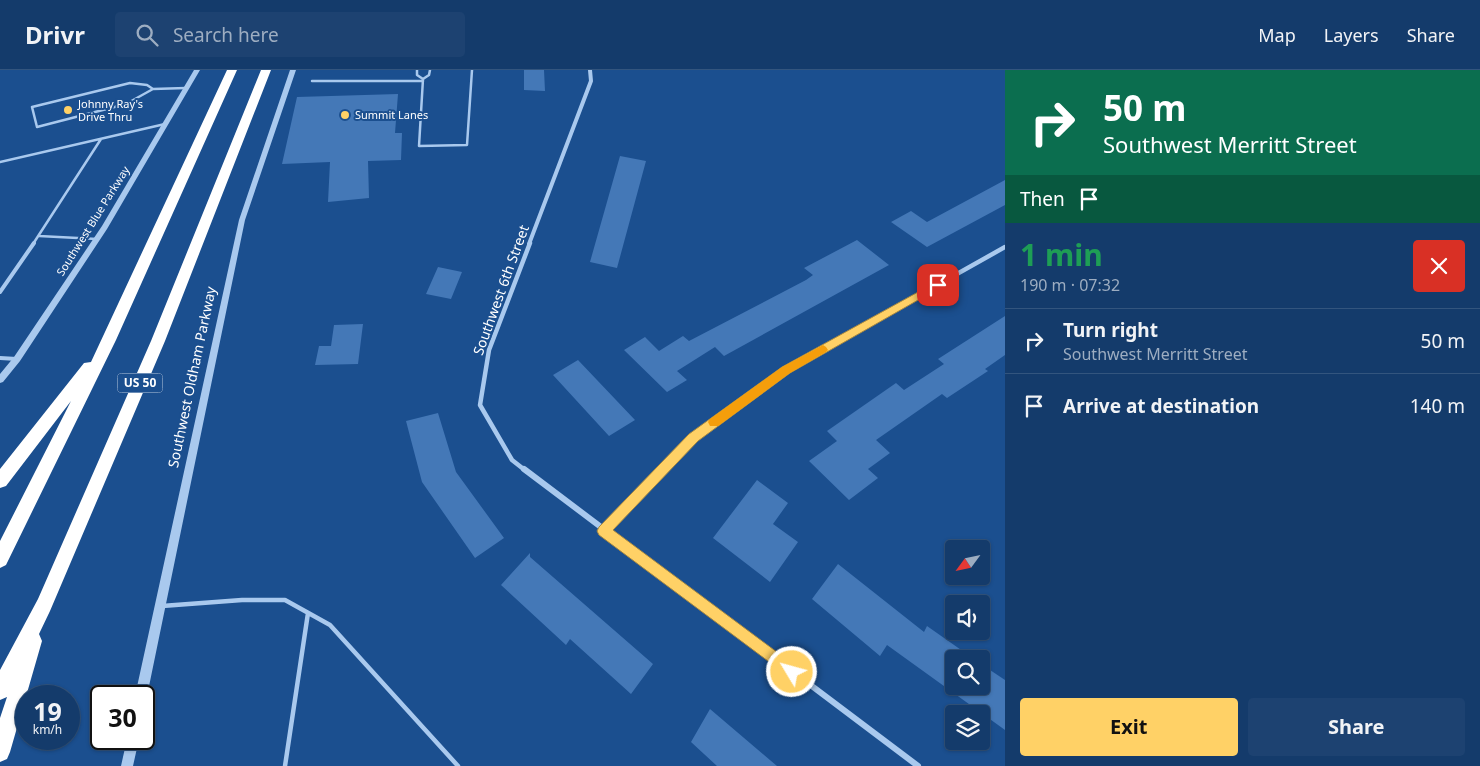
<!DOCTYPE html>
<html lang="en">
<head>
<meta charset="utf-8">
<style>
	:root { --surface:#143b6b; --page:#1d4271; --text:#f1f3f6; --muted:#9dadc1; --line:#33557e; --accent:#ffd166 }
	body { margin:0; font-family:"Noto Sans",sans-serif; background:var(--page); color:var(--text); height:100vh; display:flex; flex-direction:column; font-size:19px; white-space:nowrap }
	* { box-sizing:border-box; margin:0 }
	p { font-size:16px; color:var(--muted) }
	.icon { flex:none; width:28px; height:28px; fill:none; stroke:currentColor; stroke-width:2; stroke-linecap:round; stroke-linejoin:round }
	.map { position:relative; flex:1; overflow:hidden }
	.drawer { display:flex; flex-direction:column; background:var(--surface); width:475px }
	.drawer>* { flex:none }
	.hud { background:#0b6e4f; color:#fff; overflow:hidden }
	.needle { width:32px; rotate:237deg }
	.tools { position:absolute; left:945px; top:470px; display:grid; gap:10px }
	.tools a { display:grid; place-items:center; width:45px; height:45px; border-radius:5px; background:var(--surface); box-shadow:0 1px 4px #0004,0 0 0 1px var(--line); font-size:25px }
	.speed { position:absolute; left:15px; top:615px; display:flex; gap:10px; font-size:25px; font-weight:700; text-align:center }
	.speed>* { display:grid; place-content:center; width:65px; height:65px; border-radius:50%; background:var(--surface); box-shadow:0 1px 4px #0004,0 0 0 1px var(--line); line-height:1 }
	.speed small { font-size:12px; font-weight:400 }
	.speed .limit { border:2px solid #111; border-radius:8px; background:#fff; color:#111 }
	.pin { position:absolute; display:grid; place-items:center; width:42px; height:42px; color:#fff; margin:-21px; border-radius:10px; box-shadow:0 2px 8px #0006 }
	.me { position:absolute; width:55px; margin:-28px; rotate:307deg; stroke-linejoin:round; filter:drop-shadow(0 0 4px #0008) }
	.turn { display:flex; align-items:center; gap:18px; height:105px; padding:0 15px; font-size:22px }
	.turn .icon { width:65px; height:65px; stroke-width:2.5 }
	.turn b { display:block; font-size:35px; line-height:42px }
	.then { display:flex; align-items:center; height:48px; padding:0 15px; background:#0003; gap:10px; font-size:19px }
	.round { display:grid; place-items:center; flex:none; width:52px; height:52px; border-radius:5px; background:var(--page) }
	.headline { display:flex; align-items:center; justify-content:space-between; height:85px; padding:0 15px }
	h1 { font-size:30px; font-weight:700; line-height:38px; color:#1e9e55 }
	.primary-button { display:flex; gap:10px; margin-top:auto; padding:10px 15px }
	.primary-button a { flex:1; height:58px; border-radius:5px; background:var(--accent); color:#111; font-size:20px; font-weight:700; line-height:58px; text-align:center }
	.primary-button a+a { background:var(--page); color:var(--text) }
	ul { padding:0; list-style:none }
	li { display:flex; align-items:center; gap:15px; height:65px; padding:0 15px; border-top:1px solid var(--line) }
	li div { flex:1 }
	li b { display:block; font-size:19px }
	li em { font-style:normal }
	header { display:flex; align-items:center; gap:30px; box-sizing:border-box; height:70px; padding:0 25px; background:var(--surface); border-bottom:1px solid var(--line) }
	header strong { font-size:24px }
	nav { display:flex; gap:28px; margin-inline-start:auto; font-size:18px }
	.search { width:350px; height:45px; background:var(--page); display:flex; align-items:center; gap:12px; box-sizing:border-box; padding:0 18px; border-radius:5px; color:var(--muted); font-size:19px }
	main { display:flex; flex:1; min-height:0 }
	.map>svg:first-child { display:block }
</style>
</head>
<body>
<header>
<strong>Drivr</strong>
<div class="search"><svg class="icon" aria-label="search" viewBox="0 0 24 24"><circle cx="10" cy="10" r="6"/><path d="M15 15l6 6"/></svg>Search here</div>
<nav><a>Map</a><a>Layers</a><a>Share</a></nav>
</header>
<main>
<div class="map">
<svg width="1005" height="696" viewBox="0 0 1005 696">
	<rect width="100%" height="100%" fill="#1b4f8f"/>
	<path fill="#4478b7" d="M 524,0 L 544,0 L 545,21 L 524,20 Z
		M 398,24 L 395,63 L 402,63 L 401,90 L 368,91 L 369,128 L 328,132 L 330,92 L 282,94 L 297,27 Z
		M 620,86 L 646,91 L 617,198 L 590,192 Z
		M 1005,110 L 1005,135 L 927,177 L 891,152 L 911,141 L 927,152 Z
		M 857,170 L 889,195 L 724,286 L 715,277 L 677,301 L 687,310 L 667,322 L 624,280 L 645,267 L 659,281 L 683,266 L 689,271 L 806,210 L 813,205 L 804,198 Z
		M 438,197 L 462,202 L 451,229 L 426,224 Z
		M 1005,246 L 1005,285 L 985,299 L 988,301 L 947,328 L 942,324 L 876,370 L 890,383 L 868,399 L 878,408 L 849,430 L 809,391 L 837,371 L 827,361 L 896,313 L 904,320 L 944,294 L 938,289 Z
		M 363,254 L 358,294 L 315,295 L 319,276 L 331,276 L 334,255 Z
		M 578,290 L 635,350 L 609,366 L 553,305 Z
		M 438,343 L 456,402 L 504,468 L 475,488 L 422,412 L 406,351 Z
		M 757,410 L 788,433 L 773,454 L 798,472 L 770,512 L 713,468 Z
		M 530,483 L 530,487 L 653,594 L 631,624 L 570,569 L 566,575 L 501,515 Z
		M 838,494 L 924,562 L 927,556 L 974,589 L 954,589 L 954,616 L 981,616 L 981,594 L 1005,610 L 1005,660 L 887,575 L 880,586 L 812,529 Z
		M 710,639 L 777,696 L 717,696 L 691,672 Z"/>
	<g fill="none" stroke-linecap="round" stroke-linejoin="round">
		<path stroke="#a9c9ee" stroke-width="2.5" d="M 417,0 L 417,5 L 423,9
			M 423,9 L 419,76 L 467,75 L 472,0
			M 423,9 L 429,5 L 430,0
			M 312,11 L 423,11
			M 130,13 L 147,15 L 153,19 L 126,34 L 37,57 L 32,37 Z
			M 153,19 L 186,18
			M 0,92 L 165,54
			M 39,166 L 97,169
			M 33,174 L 101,69"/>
		<path stroke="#a9c9ee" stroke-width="4" d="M 0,222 L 34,173
			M 0,288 L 17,289"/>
		<path stroke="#a9c9ee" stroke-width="4.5" d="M 162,536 L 242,530 L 285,530 L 330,555 L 458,696
			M 285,696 L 308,543"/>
		<path stroke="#a9c9ee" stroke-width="4" d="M 529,174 L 591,11 L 590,0"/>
		<path stroke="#a9c9ee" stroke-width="4.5" d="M 526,401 L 512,390 L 480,335 L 489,280 L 530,173
			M 661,401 L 693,367 L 786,300 L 1005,177"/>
		<path stroke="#a9c9ee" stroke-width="6" d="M 524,399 L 918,696
			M 604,461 L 662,399"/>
		<path fill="#a9c9ee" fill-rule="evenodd" d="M 194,0 L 200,0 L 107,159 L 20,291 L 3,312 L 0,313 L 0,304 L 14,287 L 102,156 Z
			M 290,0 L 296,0 L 245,150 L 147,626 L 144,631 L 144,626 L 135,626 L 239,150 Z
			M 127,669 L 139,669 L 133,696 L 121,696 Z"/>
		<path fill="#fff" fill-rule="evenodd" d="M 227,0 L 237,0 L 116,270 L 6,495 L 0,498 L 0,471 L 71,331 L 6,416 L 0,418 L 0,399 L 84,293 L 91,292 Z
			M 261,0 L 271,0 L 165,271 L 50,541 L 39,564 L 42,571 L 10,682 L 7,689 L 0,692 L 0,648 L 7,627 L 0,630 L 0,600 L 38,529 L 151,271 Z"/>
	</g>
	<path fill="#ffd166" stroke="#a68842" d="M 938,211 L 942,215 L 941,217 L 790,303 L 698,371 L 613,460 L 797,597 L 799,602 L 797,607 L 792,609 L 599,465 L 597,461 L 599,457 L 689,364 L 782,297 Z"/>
	<path fill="#f59e0b" d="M 823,275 L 826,277 L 828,280 L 826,282 L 790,303 L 718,356 L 710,356 L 708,352 L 710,349 L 782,297 Z"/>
	<g fill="#ffd166" stroke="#1b4f8f" stroke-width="2">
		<circle cx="68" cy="40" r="5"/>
		<circle cx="345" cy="45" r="5"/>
	</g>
	<g text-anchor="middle" stroke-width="4" stroke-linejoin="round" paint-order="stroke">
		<g font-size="11" fill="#fff" stroke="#1b4f8f" text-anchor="start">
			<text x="78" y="38">Johnny Ray's<tspan x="78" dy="13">Drive Thru</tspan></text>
			<text x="355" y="49">Summit Lanes</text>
		</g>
		<g font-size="11" fill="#fff" stroke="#1b4f8f">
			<text transform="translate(93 151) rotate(-58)" y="4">Southwest Blue Parkway</text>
		</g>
		<rect fill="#1b4f8f" stroke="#bbcadd" stroke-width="1" x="117.5" y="303.5" width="45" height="19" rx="4"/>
		<g font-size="12" font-weight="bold" fill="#fff">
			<text x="140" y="317">US 50</text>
		</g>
		<g font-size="14" fill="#fff" stroke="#1b4f8f">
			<text transform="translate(501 220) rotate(-70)" y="5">Southwest 6th Street</text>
			<text transform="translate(192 307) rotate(-78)" y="5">Southwest Oldham Parkway</text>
		</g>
	</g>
</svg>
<div class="tools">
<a><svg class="needle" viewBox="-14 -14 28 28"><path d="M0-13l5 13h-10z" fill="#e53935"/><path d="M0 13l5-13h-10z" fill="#9dadc1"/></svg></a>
<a><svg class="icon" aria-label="sound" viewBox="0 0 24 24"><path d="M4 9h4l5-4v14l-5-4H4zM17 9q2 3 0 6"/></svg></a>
<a><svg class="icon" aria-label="search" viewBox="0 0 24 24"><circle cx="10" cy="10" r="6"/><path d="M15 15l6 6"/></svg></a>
<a><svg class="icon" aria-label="layers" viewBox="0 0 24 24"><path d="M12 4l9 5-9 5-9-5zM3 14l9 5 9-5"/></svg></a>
</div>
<div class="speed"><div>19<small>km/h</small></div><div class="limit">30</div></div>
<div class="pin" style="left:938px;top:215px;background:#d93025"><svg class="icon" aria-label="arrive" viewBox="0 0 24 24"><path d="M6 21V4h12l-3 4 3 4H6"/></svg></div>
<svg class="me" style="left:792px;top:602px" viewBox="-20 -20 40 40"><circle r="17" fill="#ffd166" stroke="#fff" stroke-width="3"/><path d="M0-11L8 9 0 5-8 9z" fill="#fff"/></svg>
</div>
<section class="drawer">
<div class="hud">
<div class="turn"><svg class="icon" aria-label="right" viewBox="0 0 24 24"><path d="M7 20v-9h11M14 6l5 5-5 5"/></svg><div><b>50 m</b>Southwest Merritt Street</div></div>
<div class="then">Then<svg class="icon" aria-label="arrive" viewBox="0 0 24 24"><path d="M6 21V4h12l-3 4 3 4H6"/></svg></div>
</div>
<div class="headline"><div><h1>1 min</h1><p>190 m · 07:32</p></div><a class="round" style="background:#d93025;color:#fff"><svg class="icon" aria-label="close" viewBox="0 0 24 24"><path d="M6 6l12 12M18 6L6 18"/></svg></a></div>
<ul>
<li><svg class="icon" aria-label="right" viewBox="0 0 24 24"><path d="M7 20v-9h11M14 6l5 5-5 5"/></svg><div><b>Turn right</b><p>Southwest Merritt Street</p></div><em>50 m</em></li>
<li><svg class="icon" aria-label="arrive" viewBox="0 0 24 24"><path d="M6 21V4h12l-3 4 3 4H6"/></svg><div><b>Arrive at destination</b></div><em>140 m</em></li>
</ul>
<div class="primary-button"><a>Exit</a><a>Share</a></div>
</section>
</main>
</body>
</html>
